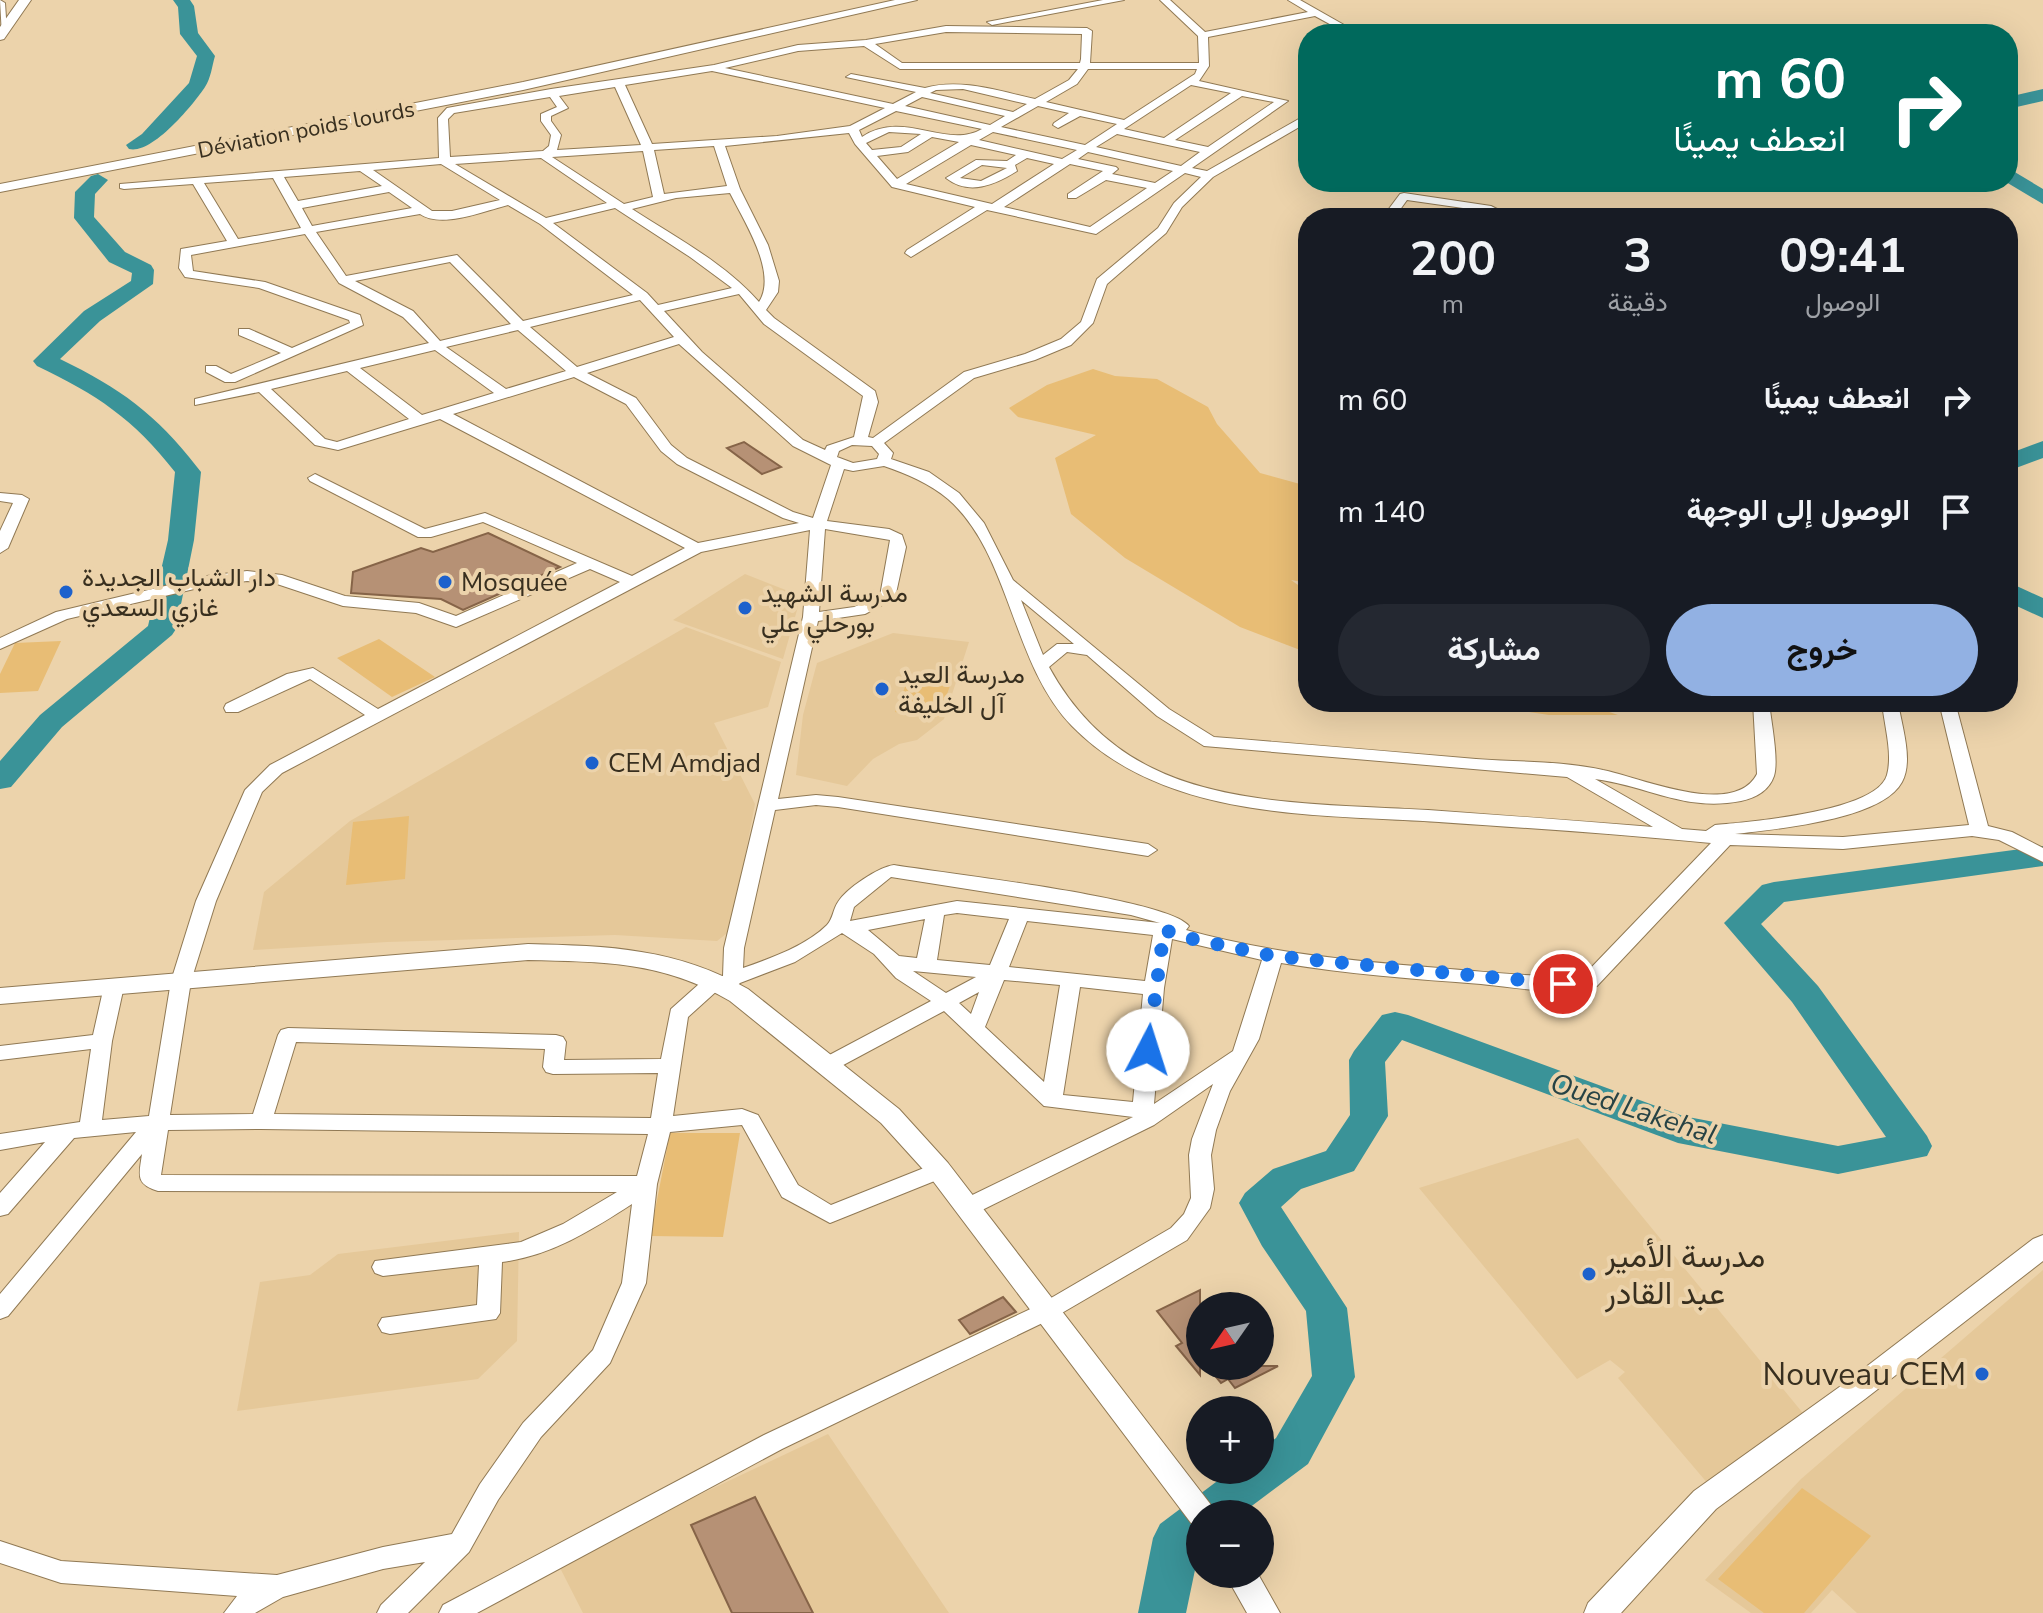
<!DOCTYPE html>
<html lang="ar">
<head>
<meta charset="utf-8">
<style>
	:root { --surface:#171b24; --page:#242831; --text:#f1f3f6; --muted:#9ea1a6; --accent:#92b1e3 }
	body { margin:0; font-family:"Nunito Sans",Vazirmatn,sans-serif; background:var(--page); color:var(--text); direction:rtl; height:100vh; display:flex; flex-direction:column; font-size:30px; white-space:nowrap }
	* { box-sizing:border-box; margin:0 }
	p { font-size:26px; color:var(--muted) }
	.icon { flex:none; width:44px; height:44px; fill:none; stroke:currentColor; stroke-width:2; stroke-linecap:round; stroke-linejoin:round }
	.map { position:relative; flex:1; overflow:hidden; direction:ltr }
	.details { position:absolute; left:1298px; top:208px; width:720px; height:504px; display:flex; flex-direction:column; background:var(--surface); border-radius:32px; box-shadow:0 8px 32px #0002; direction:rtl }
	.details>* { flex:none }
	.hud { position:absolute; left:1298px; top:24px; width:720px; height:168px; border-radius:32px; box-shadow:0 8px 32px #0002; direction:rtl; background:#00695c; color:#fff; overflow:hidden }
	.needle { width:52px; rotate:236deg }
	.buttons { position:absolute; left:1186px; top:1292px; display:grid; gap:16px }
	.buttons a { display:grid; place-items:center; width:88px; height:88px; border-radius:50%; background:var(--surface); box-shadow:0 8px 32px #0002; font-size:40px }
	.pin { position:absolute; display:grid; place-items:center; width:68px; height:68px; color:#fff; margin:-34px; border:4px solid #fff; border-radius:50%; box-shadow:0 2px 8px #0007 }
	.me { position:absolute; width:88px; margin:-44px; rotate:5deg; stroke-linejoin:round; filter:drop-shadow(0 0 6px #0008) }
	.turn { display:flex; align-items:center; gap:28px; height:168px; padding:0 40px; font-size:36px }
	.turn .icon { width:104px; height:104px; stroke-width:2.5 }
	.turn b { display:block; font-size:56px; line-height:68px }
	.eta { display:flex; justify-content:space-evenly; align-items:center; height:136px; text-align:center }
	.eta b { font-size:48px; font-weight:700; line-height:56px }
	.cta { display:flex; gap:16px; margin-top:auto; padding:16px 40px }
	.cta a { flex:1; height:92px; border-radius:48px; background:var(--accent); color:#111; font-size:32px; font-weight:700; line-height:92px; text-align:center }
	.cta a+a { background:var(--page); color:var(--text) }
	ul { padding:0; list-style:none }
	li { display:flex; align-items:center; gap:24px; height:112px; padding:0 40px }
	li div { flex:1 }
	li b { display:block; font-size:30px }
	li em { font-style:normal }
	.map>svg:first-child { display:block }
</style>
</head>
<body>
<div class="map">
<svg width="2043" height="1613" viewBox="0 0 2043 1613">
	<rect width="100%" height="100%" fill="#ecd3ab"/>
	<path fill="#e5c899" d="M 745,574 L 801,596 L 783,659 L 673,620 Z
		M 686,627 L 781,662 L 768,707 L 714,723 L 755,804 L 731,930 L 717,941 L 615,935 L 387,942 L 253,950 L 264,892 L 350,821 Z
		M 893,633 L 969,642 L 944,719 L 917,740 L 899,744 L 873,759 L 847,786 L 796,775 L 803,715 L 817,663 Z
		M 1578,1138 L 1811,1423 L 1715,1492 L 1618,1378 L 1625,1372 L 1610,1360 L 1577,1379 L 1419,1188 Z
		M 519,1232 L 517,1341 L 478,1379 L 237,1411 L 260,1282 L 310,1275 L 338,1254 Z
		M 2043,1270 L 2043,1613 L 1857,1613 L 1832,1590 L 1811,1613 L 1751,1613 L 1705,1580 L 1801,1479 Z
		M 828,1434 L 949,1613 L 583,1613 L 557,1562 Z"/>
	<path fill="#e8bd75" d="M 1093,369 L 1115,376 L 1157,379 L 1208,407 L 1217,424 L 1260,473 L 1300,484 L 1308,479 L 1308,583 L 1291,580 L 1308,592 L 1308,653 L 1240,627 L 1125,558 L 1071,514 L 1055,458 L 1096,435 L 1018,417 L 1009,408 L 1047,385 Z
		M 379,639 L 435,677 L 392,697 L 337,658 Z
		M 61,641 L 38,691 L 0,693 L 0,674 L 15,643 Z
		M 909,677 L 952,680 L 939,717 L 895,712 Z
		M 1461,702 L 1580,702 L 1618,715 L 1549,715 Z
		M 409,816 L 405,879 L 346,885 L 353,822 Z
		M 670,1133 L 740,1133 L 723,1237 L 650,1236 Z
		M 1802,1488 L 1871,1536 L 1804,1613 L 1764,1613 L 1718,1579 Z"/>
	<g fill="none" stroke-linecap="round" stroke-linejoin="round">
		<path fill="#3a9398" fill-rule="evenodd" d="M 173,0 L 190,0 L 194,6 L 198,33 L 215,56 C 212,66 211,78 205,87 C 193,105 152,155 129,149 L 126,145 L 142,134 L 189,83 L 197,56 L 180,34 L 178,7 Z
			M 2043,89 L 2043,101 L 2008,109 L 2008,97 Z
			M 2008,168 L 2043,189 L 2043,204 L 2006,182 Z
			M 98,174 L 108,180 L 95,194 L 94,217 L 125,252 L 151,265 L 154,270 L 153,284 L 100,321 L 60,359 C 120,388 156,414 197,467 L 201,472 L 194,540 L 176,629 L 172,635 L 62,727 L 11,787 L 0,789 L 0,761 L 40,715 L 148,626 L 168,540 L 175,472 C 134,419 96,394 37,366 L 33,361 L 84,311 L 131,281 L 132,273 L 109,262 L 74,218 L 75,192 L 91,176 Z
			M 2043,441 L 2043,458 L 2008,471 L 2008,454 Z
			M 2008,582 L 2043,598 L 2043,618 L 2008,602 Z
			M 2043,846 L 2043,866 L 1784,902 L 1761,924 L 1818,986 L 1927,1136 L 1932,1146 L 1927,1156 L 1838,1174 L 1678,1143 L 1402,1040 L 1385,1062 L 1388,1116 L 1354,1171 L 1301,1189 L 1281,1207 L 1347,1308 L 1355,1377 L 1308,1464 L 1241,1514 L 1200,1514 L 1200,1546 L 1186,1613 L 1138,1613 L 1153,1538 L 1160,1524 L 1232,1470 L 1260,1470 L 1260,1450 L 1276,1438 L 1312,1376 L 1306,1311 L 1262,1246 L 1239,1203 L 1245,1193 L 1273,1169 L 1326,1151 L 1350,1115 L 1349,1060 L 1354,1051 L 1382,1015 L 1395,1012 L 1408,1015 L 1683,1116 L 1838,1146 L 1886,1137 L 1792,1002 L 1724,923 L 1762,885 L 1774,882 Z"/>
	</g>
	<path fill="#b69175" stroke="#866448" stroke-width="2" d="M 744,442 L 781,467 L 762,474 L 727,448 Z
		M 488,533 L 560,567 L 463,610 L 441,599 L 351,593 L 353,572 L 421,548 L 433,552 Z
		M 1200,1290 L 1200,1375 L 1176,1346 L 1182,1343 L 1157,1311 Z
		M 1003,1297 L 1016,1312 L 970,1334 L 959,1320 Z
		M 1207,1366 L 1278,1366 L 1235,1388 L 1228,1379 L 1221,1383 Z
		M 755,1497 L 813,1613 L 732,1613 L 691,1525 Z"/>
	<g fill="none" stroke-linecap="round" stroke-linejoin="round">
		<g stroke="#907954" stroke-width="2">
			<path id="minor" d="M 0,0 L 5,3 L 7,33 L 2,36 Z
				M 1103,0 L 1124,0 L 992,25 L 987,22 Z
				M 1160,0 L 1170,0 L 1205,32 L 1308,12 L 1288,0 L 1300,0 L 1360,34 L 1348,34 L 1315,16 L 1208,37 L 1209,66 L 1199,81 L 1288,101 L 1192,168 L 1207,171 L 1304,116 L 1308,115 L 1308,122 L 1213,177 L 1182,207 L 1166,233 L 1107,284 L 1093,323 L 1071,345 L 1035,360 L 974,378 L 884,443 L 893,453 L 891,459 L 929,472 L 959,493 L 984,523 L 1013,580 L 1169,709 L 1214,737 C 1301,744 1388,751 1476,759 C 1517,762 1563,761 1603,770 C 1639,777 1734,819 1757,774 L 1753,702 L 1769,702 C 1771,721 1779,760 1774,776 C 1769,791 1755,798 1741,801 C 1685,812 1648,786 1595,779 L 1682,829 L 1706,831 L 1715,825 C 1748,822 1877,812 1887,775 C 1893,753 1884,725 1882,702 L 1898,702 C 1901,724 1914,760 1902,782 C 1882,820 1775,829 1735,834 L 1843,837 L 1969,825 L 1939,702 L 1955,702 L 1988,826 L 2012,832 L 2043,848 L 2043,862 L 1999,840 L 1972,836 L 1843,849 L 1730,845 L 1597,986 C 1560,996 1519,988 1481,984 C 1414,979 1347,974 1281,963 L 1259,1039 L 1230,1091 L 1216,1130 L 1211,1155 L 1214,1189 L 1210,1208 L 1187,1240 L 1055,1317 L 782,1449 L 477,1613 L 439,1613 L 443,1605 L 764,1435 L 1039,1305 L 1171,1228 L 1184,1214 L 1191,1198 L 1189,1155 L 1192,1139 L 1213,1084 L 1154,1125 L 976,1213 L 968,1215 L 960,1213 L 957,1207 L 960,1201 L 1133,1117 L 1044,1106 L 944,1011 L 834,1070 L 820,1070 L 817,1065 L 820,1060 L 931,1001 L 896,978 L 874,954 L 842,933 L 795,962 L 740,983 L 733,989 L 719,989 L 688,1017 L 673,1116 L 742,1109 L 758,1115 L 798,1185 L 831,1205 L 939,1162 L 947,1164 L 950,1170 L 947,1176 L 830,1223 L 782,1197 L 742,1125 L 670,1132 L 657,1184 L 646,1283 L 610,1363 L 541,1437 L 498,1500 L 469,1552 L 408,1613 L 377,1613 L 381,1605 L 425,1562 L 383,1569 L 283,1597 L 255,1613 L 224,1613 L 237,1596 L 61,1583 L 0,1563 L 0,1541 L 61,1561 L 277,1575 L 383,1547 L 452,1534 L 480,1484 L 523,1423 L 593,1350 L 622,1283 L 632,1204 C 592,1230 550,1256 502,1262 L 500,1313 L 496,1319 L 390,1334 L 382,1332 L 378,1325 L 382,1318 L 477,1305 L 479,1265 L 383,1276 L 375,1273 L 372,1267 L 375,1261 L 521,1242 L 563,1224 L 617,1192 L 158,1191 C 135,1184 139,1175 142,1154 L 8,1316 L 0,1319 L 0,1294 L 136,1132 L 74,1138 L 8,1214 L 0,1216 L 0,1193 L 45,1142 L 0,1150 L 0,1134 L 80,1122 L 91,1049 L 0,1060 L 0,1046 L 93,1035 L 104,986 L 107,981 L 121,981 L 124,986 L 112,1041 L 102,1120 L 149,1116 L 171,981 L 196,901 L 245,790 L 270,765 L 365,715 L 310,679 L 238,712 L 226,712 L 224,708 L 226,704 L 287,674 L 313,668 L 378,709 L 620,582 L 590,569 L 456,627 L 416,613 L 343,606 L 274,583 L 247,581 L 207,586 L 67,619 L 0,649 L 0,638 L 56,612 L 207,576 L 247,571 L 282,575 L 345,596 L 419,603 L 456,616 L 577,563 L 483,522 L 431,537 L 418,537 L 310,481 L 308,478 L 315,474 L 425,529 L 485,513 L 632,576 L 685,548 L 440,419 L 338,450 L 315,445 L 259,392 L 195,405 L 195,399 L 429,343 L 403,317 L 339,283 L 305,234 L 191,255 L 193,271 L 265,282 L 360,315 L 363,325 L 235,382 L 225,382 L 206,372 L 206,366 L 216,366 L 231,374 L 281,353 L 239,335 L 239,329 L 249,329 L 292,348 L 350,323 L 349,320 L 259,288 L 185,277 L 179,268 L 181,249 L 227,241 L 193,184 L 124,189 L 120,188 L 120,184 L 439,158 L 438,118 L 447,108 L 551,89 L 714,65 L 798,45 L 866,40 L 946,26 L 1087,28 L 1092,31 L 1090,63 L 1199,63 L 1198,36 ZM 946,32 L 1082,34 L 1081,59 L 1080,63 L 902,63 L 875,44 ZM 864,46 L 900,69 L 1078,69 L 1069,80 L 1035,99 C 998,91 961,78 925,88 L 851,74 L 846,77 L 916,92 L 893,104 L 725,68 L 798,51 ZM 1088,69 L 1197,69 L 1195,74 L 1124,120 L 1046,102 L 1077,84 ZM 712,71 L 885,108 L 850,126 L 777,136 L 652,144 L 625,85 ZM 1191,85 L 1231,93 L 1164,138 L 1124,129 ZM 615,87 L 641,145 L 557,150 L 561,135 L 551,121 L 551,116 L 568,108 L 559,96 ZM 963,89 L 1027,104 L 1013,112 L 930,93 L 936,90 ZM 1242,96 L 1274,102 L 1208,147 L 1175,140 ZM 550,97 L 557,107 L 541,114 L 541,121 L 551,135 L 549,146 L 543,151 L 450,157 L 448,119 L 454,113 ZM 922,97 L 1005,116 L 990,125 L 905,106 ZM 1038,106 L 1069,113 L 1054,123 L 1053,125 L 1058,128 L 1080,116 L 1117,124 L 1085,145 L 1001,127 ZM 896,111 L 982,129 C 946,150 904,109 862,137 L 859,130 ZM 889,132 L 921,134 L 901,147 L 872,150 L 866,143 ZM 993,132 L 1077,150 L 1062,159 L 979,140 ZM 849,133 L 855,144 L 892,187 L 975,207 L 907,250 L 905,253 L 911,257 L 987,210 L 1096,234 L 1185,173 L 1201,177 L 1174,203 L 1158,228 L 1097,279 L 1081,322 L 1061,339 L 1025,354 L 964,372 L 873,438 L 868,437 L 878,402 L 875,391 L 774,318 L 766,310 L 778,292 L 779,281 L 768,245 L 740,189 L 725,146 ZM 1117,134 L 1200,152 L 1181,166 L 1096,147 ZM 932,137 L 959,142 L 897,179 L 877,156 L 908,152 ZM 971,145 L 1016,155 L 1007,161 L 976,160 L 946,178 C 969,196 995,185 1017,171 L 1015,165 L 1027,158 L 1054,164 L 992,204 L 906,184 ZM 714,146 L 727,186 L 664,194 L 654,150 ZM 643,151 L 653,197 L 624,204 L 552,157 ZM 1088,152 L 1173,171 L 1155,183 L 1112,174 L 1118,169 L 1116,167 L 1078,159 ZM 541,158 L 607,203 L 546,218 L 455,164 ZM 441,164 L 500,200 L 452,211 L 432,211 L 373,170 ZM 1070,164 L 1103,171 L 1068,194 L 1068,198 L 1076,198 L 1106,180 L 1147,188 L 1090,227 L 1004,207 ZM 982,165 L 1007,168 L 981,181 L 960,178 ZM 360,171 L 382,186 L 298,201 L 284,177 ZM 273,178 L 301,228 L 238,239 L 204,183 ZM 389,192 L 412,208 L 312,226 L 302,208 ZM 730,193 C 744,221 778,273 759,302 C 725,263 675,237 632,209 L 676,198 ZM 508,205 L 540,224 L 633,295 L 523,321 L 457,255 L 346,276 L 316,232 L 420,214 C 442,229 484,211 508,205 ZM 615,208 L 690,257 L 732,288 L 658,305 L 647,293 L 553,223 ZM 450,262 L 511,324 L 440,341 L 413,311 L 355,281 ZM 739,294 L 764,324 L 863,396 L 854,437 L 827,446 L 825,450 L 803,440 L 702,352 L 664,311 ZM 640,300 L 674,337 L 577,367 L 530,327 ZM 518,330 L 566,371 L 506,389 L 446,347 ZM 679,344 L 793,446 L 831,465 L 813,518 L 793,512 L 687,458 L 671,445 L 636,398 L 587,373 ZM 435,350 L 494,393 L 422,415 L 360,368 ZM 347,371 L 409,419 L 337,442 L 325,439 L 271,389 ZM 574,377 L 626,404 L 661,451 L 677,464 L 783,518 L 799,523 L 698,543 L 453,414 ZM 852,445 L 872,446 L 879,454 L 877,459 L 853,463 L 837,457 L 839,451 ZM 884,466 C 907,474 929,483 948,499 C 1011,554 1011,663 1072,726 C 1165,821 1316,814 1439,822 C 1529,828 1620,834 1711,843 L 1584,975 C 1536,978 1487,972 1439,968 C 1354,961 1268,953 1186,930 L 1189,926 C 1167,898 941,873 894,865 C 878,867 846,889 838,902 C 833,909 833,919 827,925 C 806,946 771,958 743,968 L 744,948 L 775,810 L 816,805 L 838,807 L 1148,856 L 1157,850 L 1148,844 L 838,797 L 816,795 L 778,799 L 818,621 L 865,614 L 895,598 L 906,547 L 902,535 L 889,529 L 827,521 L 844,469 L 853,471 ZM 825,529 L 890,540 L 880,596 L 854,607 L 819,612 ZM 810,530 L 803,617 L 724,948 L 723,976 L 708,976 L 671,1009 L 661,1059 L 564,1060 L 566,1042 L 563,1037 L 556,1035 L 288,1028 L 281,1030 L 278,1035 L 253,1114 L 170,1115 L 191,981 L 216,901 L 262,792 L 282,773 L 701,552 ZM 1021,600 L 1074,644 L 1057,644 L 1043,655 ZM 1067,652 L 1087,655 L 1157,716 L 1204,746 L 1567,777 L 1653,827 C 1578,821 1503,815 1428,810 C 1342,805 1230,807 1152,768 C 1107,746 1073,711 1049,667 ZM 891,877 L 1131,915 L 1160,923 L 957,901 L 850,921 L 854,907 ZM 957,913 L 1009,919 L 990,965 L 937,960 L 944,915 ZM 925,919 L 917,958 L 899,956 L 868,930 ZM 1027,921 L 1153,935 L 1145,981 L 1009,967 ZM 1172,939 L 1262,960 L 1233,1051 L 1154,1104 L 1164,988 ZM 913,971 L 976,977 L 946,993 ZM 1004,980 L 1060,985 L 1044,1082 L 985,1027 ZM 1080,987 L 1143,994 L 1133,1102 L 1063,1095 ZM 979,992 L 971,1014 L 959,1003 ZM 296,1042 L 545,1049 L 543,1067 L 546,1072 L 553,1074 L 658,1073 L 651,1118 L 274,1114 ZM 261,1129 L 648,1134 L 637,1176 L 161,1175 L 168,1130 Z
				M 1404,193 L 1491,206 L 1497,209 L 1491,212 L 1407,200 L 1394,218 L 1382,218 L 1400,194 Z
				M 0,493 L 22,495 L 29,499 L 8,548 L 0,553 L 0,531 L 13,503 L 0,501 Z"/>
		</g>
		<g stroke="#907954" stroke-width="2">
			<path id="major" d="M 19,0 L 31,0 L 4,39 L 0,40 L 0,27 Z
				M 895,0 L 917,0 L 523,90 L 0,192 L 0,184 L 523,82 Z
				M 528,944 C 609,946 676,948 748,989 L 899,1109 L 948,1163 L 1218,1514 L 1200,1514 L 1200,1527 L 1191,1523 L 930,1177 L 881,1123 L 730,1001 C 663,961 603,962 528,960 L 0,1004 L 0,988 Z
				M 2043,1235 L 2043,1261 L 1865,1399 L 1716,1509 L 1621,1613 L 1584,1613 L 1588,1603 L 1694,1491 L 1845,1383 L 2033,1239 Z
				M 1225,1574 L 1258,1574 L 1280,1613 L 1247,1613 Z"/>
		</g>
		<use href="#minor" fill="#fff" fill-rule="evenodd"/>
		<use href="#major" fill="#fff" fill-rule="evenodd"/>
	</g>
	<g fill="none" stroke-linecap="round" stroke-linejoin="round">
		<path stroke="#1a73e8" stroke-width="14" stroke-dasharray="0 25.2" d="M 1148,1050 L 1164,930 L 1193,939 L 1273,956 L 1563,984"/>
	</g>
	<g fill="#1d61cc" stroke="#ecd3ab" stroke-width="3">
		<circle cx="445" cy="582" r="8"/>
		<circle cx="66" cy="592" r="8"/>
		<circle cx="745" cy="608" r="8"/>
		<circle cx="882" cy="689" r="8"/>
		<circle cx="592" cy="763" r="8"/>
		<circle cx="1589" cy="1274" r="8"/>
		<circle cx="1982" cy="1374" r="8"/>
	</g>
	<g text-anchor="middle" stroke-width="8" stroke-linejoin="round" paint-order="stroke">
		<g font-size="22" fill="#382f1f" stroke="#ecd3ab">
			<text transform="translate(306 129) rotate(-11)" y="8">Déviation poids lourds</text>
		</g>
		<g font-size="26" fill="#382f1f" stroke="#ecd3ab" text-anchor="start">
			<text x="82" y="586">دار الشباب الجديدة<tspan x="82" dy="30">غازي السعدي</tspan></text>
			<text x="461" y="591">Mosquée</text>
			<text x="761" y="602">مدرسة الشهيد<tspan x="761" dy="30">بورحلي علي</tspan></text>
			<text x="898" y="683">مدرسة العيد<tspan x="898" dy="30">آل الخليفة</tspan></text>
			<text x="608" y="772">CEM Amdjad</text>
		</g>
		<g font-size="28" font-style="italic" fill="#274345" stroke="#ecd3ab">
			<text transform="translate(1634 1108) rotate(18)" y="10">Oued Lakehal</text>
		</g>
		<g font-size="32" fill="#382f1f" stroke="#ecd3ab" text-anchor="start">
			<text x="1605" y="1267">مدرسة الأمير<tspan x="1605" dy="37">عبد القادر</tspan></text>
			<text x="1966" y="1385" text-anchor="end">Nouveau CEM</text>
		</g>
	</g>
</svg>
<div class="buttons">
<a><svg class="needle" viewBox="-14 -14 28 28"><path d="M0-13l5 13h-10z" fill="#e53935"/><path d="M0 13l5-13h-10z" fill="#9ea1a6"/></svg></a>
<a>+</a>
<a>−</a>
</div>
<div class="pin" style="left:1563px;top:984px;background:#d93025"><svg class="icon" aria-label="arrive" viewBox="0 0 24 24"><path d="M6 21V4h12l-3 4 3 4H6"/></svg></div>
<svg class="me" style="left:1148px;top:1050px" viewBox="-20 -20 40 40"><circle r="19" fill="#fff"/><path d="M0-13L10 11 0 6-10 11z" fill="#1a73e8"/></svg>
<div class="hud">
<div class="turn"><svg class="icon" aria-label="right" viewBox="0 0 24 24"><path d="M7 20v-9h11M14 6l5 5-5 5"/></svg><div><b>60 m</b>انعطف يمينًا</div></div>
</div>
<section class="details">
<div class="eta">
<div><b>09:41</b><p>الوصول</p></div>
<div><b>3</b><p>دقيقة</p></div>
<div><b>200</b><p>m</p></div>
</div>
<ul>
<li><svg class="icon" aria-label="right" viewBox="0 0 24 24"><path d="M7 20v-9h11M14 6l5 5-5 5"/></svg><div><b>انعطف يمينًا</b></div><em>60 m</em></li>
<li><svg class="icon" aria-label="arrive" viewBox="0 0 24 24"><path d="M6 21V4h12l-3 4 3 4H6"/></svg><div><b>الوصول إلى الوجهة</b></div><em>140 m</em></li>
</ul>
<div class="cta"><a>خروج</a><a>مشاركة</a></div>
</section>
</div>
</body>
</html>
